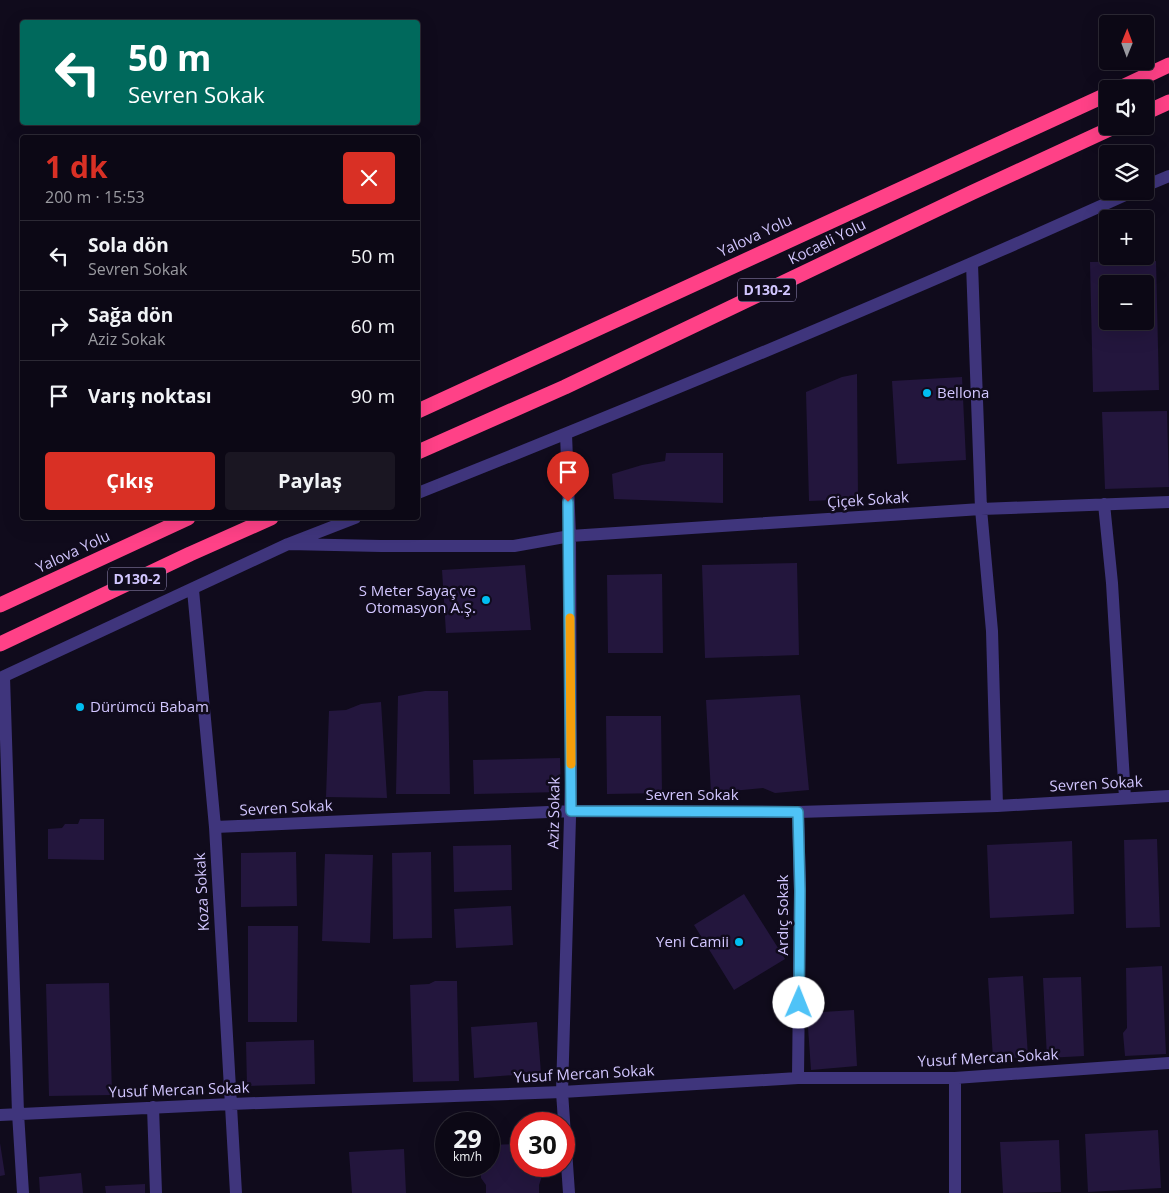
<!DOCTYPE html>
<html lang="tr">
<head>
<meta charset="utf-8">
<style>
	:root { --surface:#0c0815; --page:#1a1622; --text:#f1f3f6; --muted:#9a9aa0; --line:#2c2934; --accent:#d93025 }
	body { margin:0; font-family:"Open Sans",sans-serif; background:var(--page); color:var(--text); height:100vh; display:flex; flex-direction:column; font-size:19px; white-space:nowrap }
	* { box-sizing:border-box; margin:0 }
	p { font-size:16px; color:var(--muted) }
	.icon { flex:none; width:28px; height:28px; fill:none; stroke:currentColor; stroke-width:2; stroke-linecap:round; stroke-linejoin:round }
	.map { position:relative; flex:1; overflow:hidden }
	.drawer { position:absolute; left:20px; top:135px; width:400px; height:385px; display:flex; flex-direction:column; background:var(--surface); border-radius:5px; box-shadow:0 5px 20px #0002,0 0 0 1px var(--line) }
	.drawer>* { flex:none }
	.banner { position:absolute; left:20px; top:20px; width:400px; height:105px; border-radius:5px; box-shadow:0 5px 20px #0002,0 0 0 1px var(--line); background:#00695c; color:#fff; overflow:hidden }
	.needle { width:32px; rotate:1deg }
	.tools { position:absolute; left:1099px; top:15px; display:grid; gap:10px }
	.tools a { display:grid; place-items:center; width:55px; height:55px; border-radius:5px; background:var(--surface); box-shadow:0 5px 20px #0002,0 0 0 1px var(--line); font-size:25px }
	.speed { position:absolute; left:435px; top:1112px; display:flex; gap:10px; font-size:25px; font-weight:700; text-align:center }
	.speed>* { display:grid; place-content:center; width:65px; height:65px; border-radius:50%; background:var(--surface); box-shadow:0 5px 20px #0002,0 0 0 1px var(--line); line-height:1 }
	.speed small { font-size:12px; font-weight:400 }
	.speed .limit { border:8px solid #d22; background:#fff; color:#111 }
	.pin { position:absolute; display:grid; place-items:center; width:42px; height:42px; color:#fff; margin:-51px -21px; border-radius:50% 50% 50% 0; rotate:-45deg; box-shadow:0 0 5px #0007 }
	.pin .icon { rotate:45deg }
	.me { position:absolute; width:55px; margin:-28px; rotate:1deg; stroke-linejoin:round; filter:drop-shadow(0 0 4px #0008) }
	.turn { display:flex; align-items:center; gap:18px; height:105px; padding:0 25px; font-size:22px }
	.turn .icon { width:65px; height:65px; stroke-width:2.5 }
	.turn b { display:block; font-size:35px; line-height:42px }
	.round { display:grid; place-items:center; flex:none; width:52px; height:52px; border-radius:5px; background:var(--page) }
	.head { display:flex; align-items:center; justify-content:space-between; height:85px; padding:0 25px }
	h1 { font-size:30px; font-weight:700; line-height:38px; color:var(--accent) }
	.button { display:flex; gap:10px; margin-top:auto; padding:10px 25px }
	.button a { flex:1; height:58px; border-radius:5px; background:var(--accent); color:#fff; font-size:20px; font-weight:700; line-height:58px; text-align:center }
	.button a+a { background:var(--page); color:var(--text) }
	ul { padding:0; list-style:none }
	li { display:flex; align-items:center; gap:15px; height:70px; padding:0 25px; border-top:1px solid var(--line) }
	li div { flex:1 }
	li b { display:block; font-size:19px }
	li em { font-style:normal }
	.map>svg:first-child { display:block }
</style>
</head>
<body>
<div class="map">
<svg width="1169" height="1193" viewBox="0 0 1169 1193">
	<rect width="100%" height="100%" fill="#100b1c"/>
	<path fill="#23163d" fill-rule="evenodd" d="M 1156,261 L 1159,390 L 1093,392 L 1090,262 ZM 1108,284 L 1145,284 L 1145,321 L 1108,321 Z
		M 857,374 L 858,499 L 809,501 L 806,392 L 842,377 Z
		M 962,377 L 966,460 L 897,464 L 892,381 Z
		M 1167,411 L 1169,487 L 1105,489 L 1102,412 Z
		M 666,453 L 723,453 L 723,503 L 614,499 L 612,474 L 642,465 L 665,461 Z
		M 797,563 L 799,655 L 705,658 L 702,565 Z
		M 525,565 L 531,630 L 446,633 L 442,570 Z
		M 662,574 L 663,653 L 608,653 L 607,575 Z
		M 425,691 L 448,691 L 450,794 L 396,794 L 398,696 Z
		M 800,695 L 809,790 L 775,793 L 763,788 L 711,793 L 706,700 Z
		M 381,702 L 387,798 L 326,797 L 329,711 L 346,710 L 361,704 Z
		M 606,716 L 661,716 L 662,793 L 607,794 Z
		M 560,758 L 561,792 L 474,794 L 473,760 Z
		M 80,819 L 104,819 L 104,860 L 48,859 L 48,829 L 62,828 L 65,824 L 78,824 Z
		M 1157,839 L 1160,927 L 1126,928 L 1124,840 Z
		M 1072,841 L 1074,914 L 990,918 L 987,845 Z
		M 511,845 L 512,890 L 454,892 L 453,846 Z
		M 296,852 L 297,906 L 241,907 L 241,853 Z
		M 431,852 L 432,938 L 393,939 L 392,853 Z
		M 325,854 L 373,855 L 370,943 L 322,941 Z
		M 744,894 L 785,959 L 734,990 L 694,925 Z
		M 511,906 L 513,945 L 456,948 L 454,909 Z
		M 248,926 L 298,926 L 297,1022 L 248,1022 Z
		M 1162,966 L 1166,1054 L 1125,1056 L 1123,1033 L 1127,1028 L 1126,968 Z
		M 1023,976 L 1028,1057 L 993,1059 L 988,978 Z
		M 1081,977 L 1084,1056 L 1047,1058 L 1043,978 Z
		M 435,981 L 457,981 L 459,1081 L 413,1082 L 410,985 L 429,984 Z
		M 109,983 L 112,1095 L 49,1096 L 46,984 Z
		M 854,1010 L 857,1066 L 811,1070 L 807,1013 Z
		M 537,1022 L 541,1073 L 474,1078 L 471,1027 Z
		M 314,1040 L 315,1084 L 247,1086 L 246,1042 Z
		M 1158,1130 L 1161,1188 L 1088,1192 L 1085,1134 Z
		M 1059,1140 L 1061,1192 L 1003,1193 L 1000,1142 Z
		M 0,1143 L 5,1175 L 0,1176 Z
		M 521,1144 L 521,1166 L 542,1166 L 542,1176 L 539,1185 L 539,1193 L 486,1193 L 486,1185 L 481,1178 L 481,1166 L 489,1166 L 489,1145 Z
		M 404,1149 L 406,1193 L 352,1193 L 349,1152 Z
		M 81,1173 L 83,1193 L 40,1193 L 39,1177 Z
		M 145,1184 L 145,1193 L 106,1193 L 105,1186 Z"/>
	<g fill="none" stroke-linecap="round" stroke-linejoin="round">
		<path stroke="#3f357c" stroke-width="12" d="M 1145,186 L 1169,176
			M 972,264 L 981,509 L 992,631 L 997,806
			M 566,434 L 570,536 L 571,783 L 562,1092 L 569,1193
			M 418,493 C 659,397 898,298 1134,191
			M 1104,504 L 1112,583 L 1125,798
			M 288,544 L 381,546 L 514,546 L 570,536 L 981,509 L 1169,502
			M 193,590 L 215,827 L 236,1193
			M 4,677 L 18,1113 L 23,1193
			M 0,678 L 288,544 L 355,518
			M 798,812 L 800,891 L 798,1078
			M 215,827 L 571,811 L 798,812 L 997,806 L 1169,796
			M 955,1078 L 955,1193
			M 153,1107 L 156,1193
			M 0,1115 L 231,1104 L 562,1092 L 798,1078 L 955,1078 L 1169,1063"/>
		<path stroke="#ff4187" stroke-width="15" d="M 1118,89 L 1169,65
			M 1145,113 L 1169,102
			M 418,411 L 1108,94
			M 418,452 L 565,387 L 971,193 L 1116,126
			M 0,605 L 188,518
			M 0,644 L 190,554 L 271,518"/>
	</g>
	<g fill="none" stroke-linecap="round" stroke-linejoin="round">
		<g stroke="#337fa1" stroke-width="12">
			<path id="route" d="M 568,502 L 571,811 L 798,812 L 800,891 L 799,1003"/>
		</g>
		<use href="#route" stroke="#4fc3f7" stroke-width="9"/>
		<path stroke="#f59e0b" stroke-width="9" d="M 570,618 L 571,764"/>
	</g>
	<g fill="#00bef1" stroke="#100b1c" stroke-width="2">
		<circle cx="927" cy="393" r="5"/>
		<circle cx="486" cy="600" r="5"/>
		<circle cx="80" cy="707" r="5"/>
		<circle cx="739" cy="942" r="5"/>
	</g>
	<g text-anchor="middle" stroke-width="5" stroke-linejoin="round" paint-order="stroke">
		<g fill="#100b1c" stroke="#988ebb" stroke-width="1">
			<rect x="738" y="278.5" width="58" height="23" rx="4"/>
			<rect x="108" y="567.5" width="58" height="23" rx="4"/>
		</g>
		<g font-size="14" font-weight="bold" fill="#d2c6ff">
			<text x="767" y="295">D130-2</text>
			<text x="137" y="584">D130-2</text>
		</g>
		<g font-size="15" fill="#d2c6ff" stroke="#100b1c">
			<text transform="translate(755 236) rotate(-25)" y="5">Yalova Yolu</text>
			<text transform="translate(827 242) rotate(-26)" y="5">Kocaeli̇ Yolu</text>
			<text transform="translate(868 500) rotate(-4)" y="5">Çiçek Sokak</text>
			<text transform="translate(73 552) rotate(-25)" y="5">Yalova Yolu</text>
			<text transform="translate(1096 784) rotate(-3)" y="5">Sevren Sokak</text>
			<text x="692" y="800">Sevren Sokak</text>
			<text transform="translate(286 808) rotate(-3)" y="5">Sevren Sokak</text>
			<text transform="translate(554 813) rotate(-89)" y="5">Aziz Sokak</text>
			<text transform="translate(202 892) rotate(-93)" y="5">Koza Sokak</text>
			<text transform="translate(783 915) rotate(-90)" y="5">Ardıç Sokak</text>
			<text transform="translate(988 1058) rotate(-3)" y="5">Yusuf Mercan Sokak</text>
			<text transform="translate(584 1074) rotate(-3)" y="5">Yusuf Mercan Sokak</text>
			<text transform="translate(179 1090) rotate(-2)" y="5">Yusuf Mercan Sokak</text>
		</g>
		<g font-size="15" fill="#d2c6ff" stroke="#100b1c" text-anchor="start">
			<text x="937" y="398">Bellona</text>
			<text x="476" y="596" text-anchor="end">S Meter Sayaç ve<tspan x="476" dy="17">Otomasyon A.Ş.</tspan></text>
			<text x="90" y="712">Dürümcü Babam</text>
			<text x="729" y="947" text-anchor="end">Yeni Camii</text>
		</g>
	</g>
</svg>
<div class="tools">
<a><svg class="needle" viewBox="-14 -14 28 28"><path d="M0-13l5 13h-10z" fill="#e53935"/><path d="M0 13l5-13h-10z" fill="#9a9aa0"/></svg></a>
<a><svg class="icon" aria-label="sound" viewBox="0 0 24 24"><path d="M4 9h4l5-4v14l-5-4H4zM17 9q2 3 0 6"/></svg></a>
<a><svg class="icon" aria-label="layers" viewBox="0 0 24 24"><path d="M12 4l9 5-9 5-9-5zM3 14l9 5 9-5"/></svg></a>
<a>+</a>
<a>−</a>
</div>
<div class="speed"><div>29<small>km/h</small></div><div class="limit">30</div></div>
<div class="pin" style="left:568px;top:502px;background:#d93025"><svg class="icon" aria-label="arrive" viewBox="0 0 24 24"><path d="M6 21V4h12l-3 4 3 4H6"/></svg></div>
<svg class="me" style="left:799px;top:1003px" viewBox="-20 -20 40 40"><circle r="19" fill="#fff"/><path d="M0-13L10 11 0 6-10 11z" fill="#4fc3f7"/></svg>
<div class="banner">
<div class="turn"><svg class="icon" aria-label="left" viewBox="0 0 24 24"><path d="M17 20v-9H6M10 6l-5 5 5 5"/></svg><div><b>50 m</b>Sevren Sokak</div></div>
</div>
<section class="drawer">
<div class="head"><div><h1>1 dk</h1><p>200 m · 15:53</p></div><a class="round" style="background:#d93025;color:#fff"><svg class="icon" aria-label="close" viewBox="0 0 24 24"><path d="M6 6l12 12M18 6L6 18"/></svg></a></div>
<ul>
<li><svg class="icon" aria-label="left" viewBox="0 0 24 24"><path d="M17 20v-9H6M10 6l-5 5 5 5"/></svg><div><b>Sola dön</b><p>Sevren Sokak</p></div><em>50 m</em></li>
<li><svg class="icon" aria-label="right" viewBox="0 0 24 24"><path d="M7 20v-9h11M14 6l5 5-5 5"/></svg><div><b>Sağa dön</b><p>Aziz Sokak</p></div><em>60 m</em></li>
<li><svg class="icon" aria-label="arrive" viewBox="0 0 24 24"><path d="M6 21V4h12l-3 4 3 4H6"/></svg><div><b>Varış noktası</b></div><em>90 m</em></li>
</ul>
<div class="button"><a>Çıkış</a><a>Paylaş</a></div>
</section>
</div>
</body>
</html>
